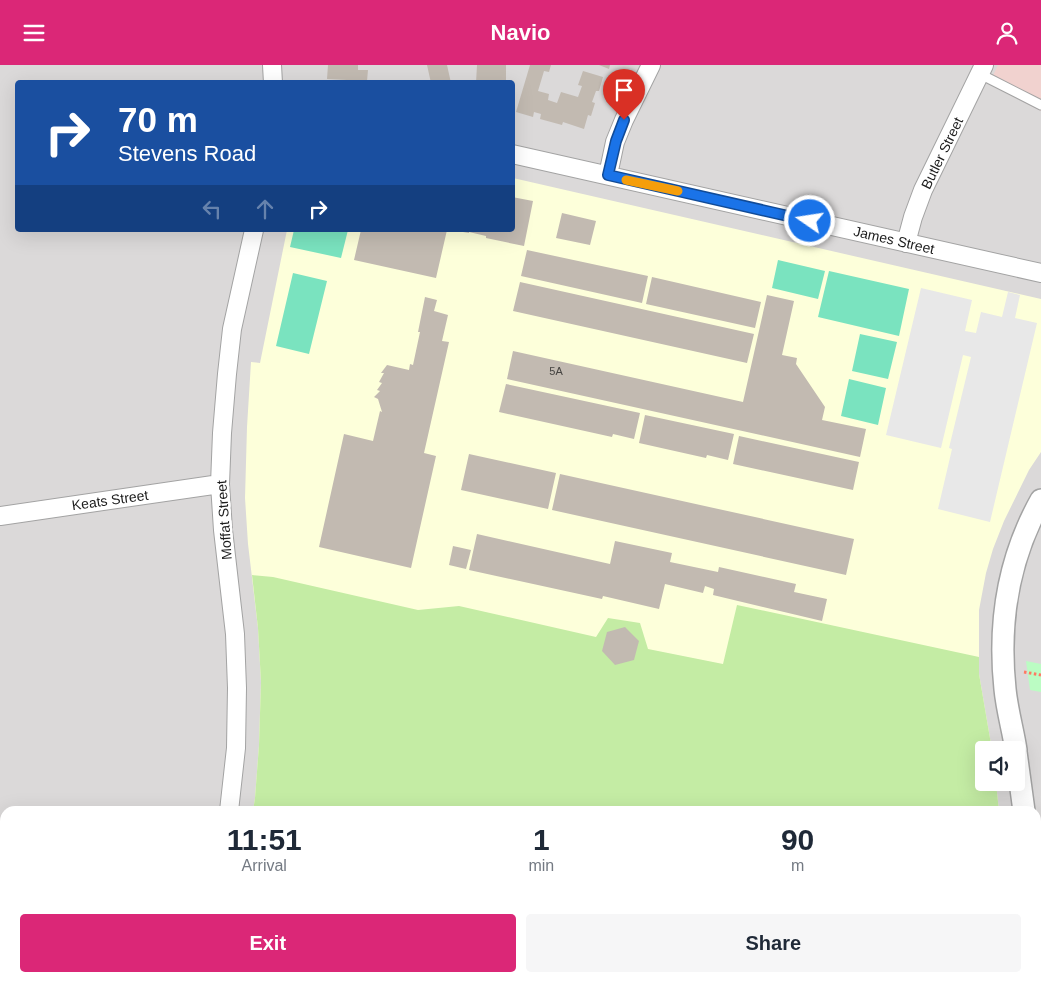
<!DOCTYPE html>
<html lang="en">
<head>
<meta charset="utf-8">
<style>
	:root { --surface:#fff; --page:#f6f6f7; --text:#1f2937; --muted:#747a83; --accent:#db2777 }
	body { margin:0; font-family:Helvetica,sans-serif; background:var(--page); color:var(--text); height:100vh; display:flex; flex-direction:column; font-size:19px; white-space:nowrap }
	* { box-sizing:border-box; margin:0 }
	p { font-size:16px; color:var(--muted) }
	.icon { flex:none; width:28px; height:28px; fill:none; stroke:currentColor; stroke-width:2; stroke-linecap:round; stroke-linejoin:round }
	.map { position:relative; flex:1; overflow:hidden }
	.sheet { position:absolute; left:0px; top:741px; width:1041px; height:176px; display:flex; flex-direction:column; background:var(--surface); border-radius:15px 15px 0 0; box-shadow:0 5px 20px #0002 }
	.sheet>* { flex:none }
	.hud { position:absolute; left:15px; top:15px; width:500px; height:152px; border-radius:5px; box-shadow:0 5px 20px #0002; background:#1a4fa0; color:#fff; overflow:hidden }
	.controls { position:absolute; left:975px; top:676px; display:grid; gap:10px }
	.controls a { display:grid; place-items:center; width:50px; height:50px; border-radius:5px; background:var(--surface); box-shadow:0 5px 20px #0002; font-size:25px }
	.pin { position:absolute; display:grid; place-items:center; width:42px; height:42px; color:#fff; margin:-51px -21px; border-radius:50% 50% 50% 0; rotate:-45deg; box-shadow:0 0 5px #0007 }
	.pin .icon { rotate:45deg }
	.me { position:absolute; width:55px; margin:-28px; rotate:283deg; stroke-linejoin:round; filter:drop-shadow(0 0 4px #0008) }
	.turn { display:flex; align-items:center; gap:18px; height:105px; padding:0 20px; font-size:22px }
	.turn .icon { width:65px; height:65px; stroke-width:2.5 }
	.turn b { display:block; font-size:35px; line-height:42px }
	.lanes { display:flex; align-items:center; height:48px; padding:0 20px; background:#0003; justify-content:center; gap:25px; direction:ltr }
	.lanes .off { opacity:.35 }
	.eta { display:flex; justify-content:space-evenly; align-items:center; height:85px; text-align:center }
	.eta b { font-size:30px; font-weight:700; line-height:35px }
	.button { display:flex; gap:10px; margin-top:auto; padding:10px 20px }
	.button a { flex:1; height:58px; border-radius:5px; background:var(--accent); color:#fff; font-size:20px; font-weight:700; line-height:58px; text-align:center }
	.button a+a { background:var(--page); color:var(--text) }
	header { display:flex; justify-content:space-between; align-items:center; height:65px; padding:0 20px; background:var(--accent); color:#fff; font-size:22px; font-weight:700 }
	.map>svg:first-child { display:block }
</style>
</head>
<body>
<header><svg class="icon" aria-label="menu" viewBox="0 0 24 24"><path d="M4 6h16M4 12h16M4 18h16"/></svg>Navio<svg class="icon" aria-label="person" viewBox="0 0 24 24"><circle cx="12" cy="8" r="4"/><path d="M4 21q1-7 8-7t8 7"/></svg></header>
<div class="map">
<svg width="1041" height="917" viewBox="0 0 1041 917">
	<rect width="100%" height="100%" fill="#eeebe1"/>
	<path fill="#dbd9d9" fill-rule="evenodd" d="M 0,0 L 1041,0 L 1041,917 L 0,917 ZM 18,18 L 512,18 L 512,165 L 18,165 ZM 984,685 L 1016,685 L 1016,718 L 984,718 ZM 5,746 L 1036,746 L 1036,912 L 5,912 Z"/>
	<path fill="#f1d2cf" d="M 998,0 L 1041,0 L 1041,46 L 989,19 Z"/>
	<path fill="#fdffda" d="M 513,113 L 1041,234 L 1041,387 L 1029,405 L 1004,456 L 993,484 L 986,508 L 979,545 L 979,609 L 992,685 L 984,685 L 984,718 L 996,718 L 999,746 L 253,746 L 255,733 L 259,680 L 261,617 L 258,563 L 248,479 L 245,433 L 247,362 L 251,297 L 260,298 L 287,165 L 512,165 Z"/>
	<path fill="#c4eca4" d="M 252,510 L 273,512 L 418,545 L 459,541 L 596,572 L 608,553 L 640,558 L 648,584 L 723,599 L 737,540 L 979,592 L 979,609 L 992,685 L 984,685 L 984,718 L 996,718 L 999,746 L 253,746 L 255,733 L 259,680 L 261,617 L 258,563 Z
		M 639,913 L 996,913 L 996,917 L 660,917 Z"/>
	<path fill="#bbfcc3" d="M 1026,596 L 1041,599 L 1041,627 L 1030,625 Z"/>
	<path fill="#7ae3bf" d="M 294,165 L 348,165 L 341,193 L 290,182 Z
		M 778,195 L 825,206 L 818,234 L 772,223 Z
		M 829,206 L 909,224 L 899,271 L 818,252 Z
		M 293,208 L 327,216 L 309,289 L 276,281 Z
		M 860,269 L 897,277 L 888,314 L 852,306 Z
		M 849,314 L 886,323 L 878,360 L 841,351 Z"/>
	<path fill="#e8e8e8" d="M 921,223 L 972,235 L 965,266 L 976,268 L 981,247 L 1002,252 L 1008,227 L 1020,230 L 1015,253 L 1037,258 L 990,457 L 938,444 L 952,384 L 949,383 L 971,292 L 963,290 L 941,383 L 886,370 Z"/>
	<path fill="#c2bab1" d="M 328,0 L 358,0 L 358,5 L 368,5 L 367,16 L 327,14 Z
		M 427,0 L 447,0 L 451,18 L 431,18 Z
		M 477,0 L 506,0 L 506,18 L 476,18 Z
		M 530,0 L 551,0 L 549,7 L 544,6 L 538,26 L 549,29 L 548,35 L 557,38 L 561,27 L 578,32 L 582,21 L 578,20 L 583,6 L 603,12 L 599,26 L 596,26 L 592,37 L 595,38 L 591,51 L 588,50 L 584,64 L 563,57 L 562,60 L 540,54 L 541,49 L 534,47 L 533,52 L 516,47 Z
		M 599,0 L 610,0 L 609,4 Z
		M 512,132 L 533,136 L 524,181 L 486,173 L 486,171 L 469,167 L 469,168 L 457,166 L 512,165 Z
		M 562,148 L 596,156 L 590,180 L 556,173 Z
		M 361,165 L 447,165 L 436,213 L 354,195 Z
		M 527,185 L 648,211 L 642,238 L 521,211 Z
		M 652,212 L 761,237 L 755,263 L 646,239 Z
		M 520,217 L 754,269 L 747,298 L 513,246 Z
		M 767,230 L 794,236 L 782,290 L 797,293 L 796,299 L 825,342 L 822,355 L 866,364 L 860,392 L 507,314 L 513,286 L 743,337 Z
		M 425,232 L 437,235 L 434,246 L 448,250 L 442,276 L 449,277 L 424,388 L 436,391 L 411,503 L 319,482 L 344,369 L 373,376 L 380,346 L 382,347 L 378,334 L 374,332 L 380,326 L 377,325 L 382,318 L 379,317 L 384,308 L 381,308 L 387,300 L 409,305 L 410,299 L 413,300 L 420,267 L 418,267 Z
		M 506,319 L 640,348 L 634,374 L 613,369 L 612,372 L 499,347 Z
		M 645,350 L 734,369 L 728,395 L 707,390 L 706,393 L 639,378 Z
		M 739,371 L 859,397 L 853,425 L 733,399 Z
		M 469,389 L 556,408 L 548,444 L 461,425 Z
		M 560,409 L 854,474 L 846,510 L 552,445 Z
		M 477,469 L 610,499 L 615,476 L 672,488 L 670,497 L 718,507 L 719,502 L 796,519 L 794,527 L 827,534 L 822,556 L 713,530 L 714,524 L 705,521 L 703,528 L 665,519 L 659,544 L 603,531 L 602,534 L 469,505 Z
		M 453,481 L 471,485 L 466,504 L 449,500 Z
		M 625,562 L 639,576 L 634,595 L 615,600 L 602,586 L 607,567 Z"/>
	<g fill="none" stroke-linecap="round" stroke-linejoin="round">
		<g stroke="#a3a3a3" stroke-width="11">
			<path id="service" d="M 980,9 L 1041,40"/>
		</g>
		<g stroke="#a3a3a3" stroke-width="20">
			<path id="minor" d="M 272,0 L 273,18
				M 512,89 L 1041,208
				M 608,110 L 615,77 L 624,55 L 651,0
				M 906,178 L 913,152 L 923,125 L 984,0
				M 0,451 L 220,419
				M 229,746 L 236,683 L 237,623 L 235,569 L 223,465 L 220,419 L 222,368 L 227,309 L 232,264 L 254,165
				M 523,912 L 545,917
				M 189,917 L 191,912"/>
		</g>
		<g stroke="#a3a3a3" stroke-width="24">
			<path id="tertiary" d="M 1016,685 C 1013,665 1007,645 1005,624 C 998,558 1008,494 1041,435
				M 1016,687 L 1024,746
				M 1022,917 L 1022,912"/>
		</g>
		<path stroke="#ff7962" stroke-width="3" stroke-dasharray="2.5 2.5" stroke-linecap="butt" d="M 1024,607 L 1041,610"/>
		<use href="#service" stroke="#fff" stroke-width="9"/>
		<use href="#minor" stroke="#fff" stroke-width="18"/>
		<use href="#tertiary" stroke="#fff" stroke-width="21"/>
	</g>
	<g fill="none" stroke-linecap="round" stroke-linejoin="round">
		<g stroke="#114b97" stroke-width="12">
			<path id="route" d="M 624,55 L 616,76 L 608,110 L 810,156"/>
		</g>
		<use href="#route" stroke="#1a73e8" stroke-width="9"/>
		<path stroke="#f59e0b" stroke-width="9" d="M 626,115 L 678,126"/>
	</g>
	<g text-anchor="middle" stroke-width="5" stroke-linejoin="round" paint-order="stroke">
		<g font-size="11" fill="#464441">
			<text x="556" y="310">5A</text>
		</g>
		<g font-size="14" fill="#1c1c1c" stroke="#fff">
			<text transform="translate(942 88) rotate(-64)" y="5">Butler Street</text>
			<text transform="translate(894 175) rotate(13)" y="5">James Street</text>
			<text transform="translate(110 435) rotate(-8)" y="5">Keats Street</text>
			<text transform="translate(224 455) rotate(-94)" y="5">Moffat Street</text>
		</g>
	</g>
</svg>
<div class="controls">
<a><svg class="icon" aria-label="sound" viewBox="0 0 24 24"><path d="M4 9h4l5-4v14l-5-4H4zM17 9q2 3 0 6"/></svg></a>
</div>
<div class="pin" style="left:624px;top:55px;background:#d93025"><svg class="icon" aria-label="arrive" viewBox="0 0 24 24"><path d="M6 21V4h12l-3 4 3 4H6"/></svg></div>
<svg class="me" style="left:810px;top:156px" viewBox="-20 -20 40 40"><circle r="17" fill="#1a73e8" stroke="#fff" stroke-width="3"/><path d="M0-11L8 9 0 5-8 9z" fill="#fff"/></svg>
<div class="hud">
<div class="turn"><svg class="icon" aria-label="right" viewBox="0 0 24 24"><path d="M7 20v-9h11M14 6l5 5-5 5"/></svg><div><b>70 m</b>Stevens Road</div></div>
<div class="lanes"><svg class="icon off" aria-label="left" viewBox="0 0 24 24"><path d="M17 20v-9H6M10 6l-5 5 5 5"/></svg><svg class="icon off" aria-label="ahead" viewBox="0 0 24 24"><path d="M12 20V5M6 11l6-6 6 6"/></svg><svg class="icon" aria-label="right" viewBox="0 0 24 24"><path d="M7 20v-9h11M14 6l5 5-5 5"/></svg></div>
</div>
<section class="sheet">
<div class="eta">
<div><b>11:51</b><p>Arrival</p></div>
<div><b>1</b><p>min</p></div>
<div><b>90</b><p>m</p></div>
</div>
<div class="button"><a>Exit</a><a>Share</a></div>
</section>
</div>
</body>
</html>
